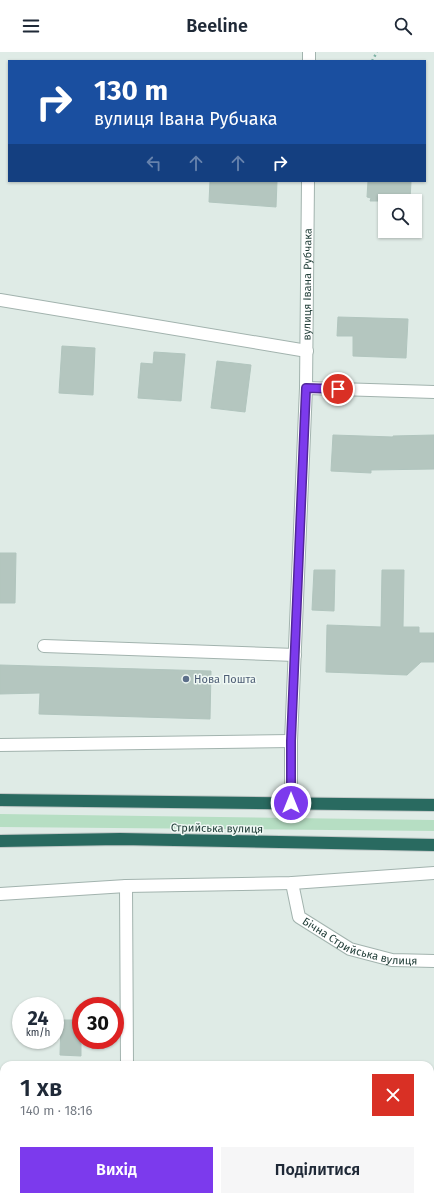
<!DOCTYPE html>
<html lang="uk">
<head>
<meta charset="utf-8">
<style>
	:root { --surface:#fff; --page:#f6f6f7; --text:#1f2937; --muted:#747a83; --accent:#7c3aed }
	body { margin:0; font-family:"Fira Sans",sans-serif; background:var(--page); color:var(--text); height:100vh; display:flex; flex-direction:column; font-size:15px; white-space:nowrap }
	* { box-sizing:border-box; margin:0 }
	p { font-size:13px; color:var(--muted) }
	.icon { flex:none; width:22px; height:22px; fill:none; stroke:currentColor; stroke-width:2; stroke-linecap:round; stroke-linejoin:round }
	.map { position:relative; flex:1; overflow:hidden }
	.details { position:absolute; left:0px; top:1009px; width:434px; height:140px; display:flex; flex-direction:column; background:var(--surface); border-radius:12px 12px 0 0; box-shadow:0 1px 3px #0004 }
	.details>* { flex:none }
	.banner { position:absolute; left:8px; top:8px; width:418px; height:122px; border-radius:0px; box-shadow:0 1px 3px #0004; background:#1a4fa0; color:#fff; overflow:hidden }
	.fabs { position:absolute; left:378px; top:142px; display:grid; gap:8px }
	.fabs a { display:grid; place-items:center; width:44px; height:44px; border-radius:0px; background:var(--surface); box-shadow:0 1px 3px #0004; font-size:20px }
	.speed { position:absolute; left:12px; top:945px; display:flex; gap:8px; font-size:20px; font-weight:700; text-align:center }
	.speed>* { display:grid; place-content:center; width:52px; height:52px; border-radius:50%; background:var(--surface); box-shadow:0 1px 3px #0004; line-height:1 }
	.speed small { font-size:10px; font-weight:400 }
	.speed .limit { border:6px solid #d22; background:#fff; color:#111 }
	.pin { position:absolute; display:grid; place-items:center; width:34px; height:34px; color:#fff; margin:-17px; border:2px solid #fff; border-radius:50%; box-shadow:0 1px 4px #0007 }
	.me { position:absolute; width:44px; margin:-22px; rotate:0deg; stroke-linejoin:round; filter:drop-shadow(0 0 3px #0008) }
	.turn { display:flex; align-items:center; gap:14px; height:84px; padding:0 20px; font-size:18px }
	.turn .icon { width:52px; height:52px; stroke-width:2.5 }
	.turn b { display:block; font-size:28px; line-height:34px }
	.lanes { display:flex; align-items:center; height:38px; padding:0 20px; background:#0003; justify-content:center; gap:20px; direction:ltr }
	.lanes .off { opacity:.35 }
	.round { display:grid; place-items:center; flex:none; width:42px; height:42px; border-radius:0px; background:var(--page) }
	.overview { display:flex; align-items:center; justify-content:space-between; height:68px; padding:0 20px }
	h1 { font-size:24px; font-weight:600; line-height:30px }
	.button { display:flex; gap:8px; margin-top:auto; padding:8px 20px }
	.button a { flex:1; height:46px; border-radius:0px; background:var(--accent); color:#fff; font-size:16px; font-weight:600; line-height:46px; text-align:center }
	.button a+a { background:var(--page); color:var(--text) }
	header { display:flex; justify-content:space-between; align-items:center; height:52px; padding:0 20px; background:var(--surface); font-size:18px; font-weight:600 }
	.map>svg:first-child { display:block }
</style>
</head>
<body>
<header><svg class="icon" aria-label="menu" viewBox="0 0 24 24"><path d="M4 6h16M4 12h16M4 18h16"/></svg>Beeline<svg class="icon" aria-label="search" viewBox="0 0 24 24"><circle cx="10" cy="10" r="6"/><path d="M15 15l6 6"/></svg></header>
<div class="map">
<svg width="434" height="1149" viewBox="0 0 434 1149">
	<rect width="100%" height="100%" fill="#dfebe6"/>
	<path fill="#b6dec3" d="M 0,762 L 434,768 L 434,779 L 0,775 Z"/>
	<path fill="#b4c6bf" stroke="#b1c5be" d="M 210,129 L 277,129 L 276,155 L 209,150 Z
		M 368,129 L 411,129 L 410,149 L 370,149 L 371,146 L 367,145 Z
		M 338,265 L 408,267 L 406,306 L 353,304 L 353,284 L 337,284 Z
		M 62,294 L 95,296 L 93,343 L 59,341 Z
		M 154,300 L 185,302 L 181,349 L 138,346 L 141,311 L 153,312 Z
		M 217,309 L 251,313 L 245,360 L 211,356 Z
		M 333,383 L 393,385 L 393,384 L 434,383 L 434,417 L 371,418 L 371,421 L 331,419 Z
		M 0,501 L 16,501 L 15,551 L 0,551 Z
		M 314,518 L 335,518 L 334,559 L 312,558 Z
		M 382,518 L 404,518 L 403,575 L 419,575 L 419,581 L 434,581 L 434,610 L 421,610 L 407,623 L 326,620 L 327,573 L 381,575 Z
		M 0,613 L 211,619 L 210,667 L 39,662 L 40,641 L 0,642 Z
		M 61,968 L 81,968 L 81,1004 L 60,1003 Z"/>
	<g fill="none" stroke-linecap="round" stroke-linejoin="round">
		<g stroke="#a2b3ae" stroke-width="14">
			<g id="minor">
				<path d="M 309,9 L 309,0"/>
				<path d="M 0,248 L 307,299"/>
				<path d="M 306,336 L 434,340"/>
				<path d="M 44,594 L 295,603"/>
				<path d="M 0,693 L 291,689"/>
				<path id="s1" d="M 291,751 L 291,689 L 306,336 L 308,129"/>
				<path id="s2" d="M 292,831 L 299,865 L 350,897 L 392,908 L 434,909"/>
				<path d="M 126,834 L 127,1013"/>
				<path d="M 0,842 L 126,834 L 292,831 L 434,821"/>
				<path d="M 120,1149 L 120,1145"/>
			</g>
		</g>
		<g stroke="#c0c8c7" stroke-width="14">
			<path id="highway" d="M 0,748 L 434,753
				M 0,789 L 120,787 L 434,793"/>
		</g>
		<path stroke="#7db1a3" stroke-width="2.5" stroke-dasharray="2 3" stroke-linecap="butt" d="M 372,9 L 377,0"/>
		<use href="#minor" stroke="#fff" stroke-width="12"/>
		<use href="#highway" stroke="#296a60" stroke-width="12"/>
	</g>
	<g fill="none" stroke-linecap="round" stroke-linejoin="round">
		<g stroke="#51269a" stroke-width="10">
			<path id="route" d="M 291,751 L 291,689 L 306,336 L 338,337"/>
		</g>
		<use href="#route" stroke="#7c3aed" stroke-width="7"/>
	</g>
	<circle fill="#5c6f8a" stroke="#eff8f4" stroke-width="1.5" cx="186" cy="627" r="4"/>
	<g text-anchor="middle" stroke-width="3" stroke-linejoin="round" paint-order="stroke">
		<g font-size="11" fill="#1f3c36" stroke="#eff8f4">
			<text dy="4" stroke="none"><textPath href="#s1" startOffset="519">вулиця Івана Рубчака</textPath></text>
			<text transform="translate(217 776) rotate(1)" y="4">Стрийська вулиця</text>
			<text dy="4" stroke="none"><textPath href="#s2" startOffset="102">Бічна Стрийська вулиця</textPath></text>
		</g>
		<g font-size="11" fill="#4e5e75" stroke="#eff8f4" text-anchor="start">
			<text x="194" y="631">Нова Пошта</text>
		</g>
	</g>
</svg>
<div class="fabs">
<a><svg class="icon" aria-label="search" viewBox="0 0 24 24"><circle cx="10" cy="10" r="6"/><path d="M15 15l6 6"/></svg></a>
</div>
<div class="speed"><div>24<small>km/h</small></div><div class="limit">30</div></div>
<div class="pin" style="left:338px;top:337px;background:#d93025"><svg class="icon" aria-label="arrive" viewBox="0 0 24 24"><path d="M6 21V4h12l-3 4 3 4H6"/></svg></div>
<svg class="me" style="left:291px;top:751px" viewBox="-20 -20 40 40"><circle r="17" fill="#7c3aed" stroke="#fff" stroke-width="3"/><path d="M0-11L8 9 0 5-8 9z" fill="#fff"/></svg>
<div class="banner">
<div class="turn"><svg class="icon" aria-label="right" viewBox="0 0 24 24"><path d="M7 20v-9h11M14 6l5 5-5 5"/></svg><div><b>130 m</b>вулиця Івана Рубчака</div></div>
<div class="lanes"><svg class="icon off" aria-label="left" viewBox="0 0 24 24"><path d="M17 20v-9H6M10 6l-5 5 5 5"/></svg><svg class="icon off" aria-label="ahead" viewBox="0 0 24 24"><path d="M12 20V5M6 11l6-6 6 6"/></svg><svg class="icon off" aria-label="ahead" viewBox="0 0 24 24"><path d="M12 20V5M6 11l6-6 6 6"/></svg><svg class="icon" aria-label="right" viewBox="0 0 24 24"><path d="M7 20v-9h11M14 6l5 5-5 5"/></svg></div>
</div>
<section class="details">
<div class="overview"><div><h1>1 хв</h1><p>140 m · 18:16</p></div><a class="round" style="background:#d93025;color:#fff"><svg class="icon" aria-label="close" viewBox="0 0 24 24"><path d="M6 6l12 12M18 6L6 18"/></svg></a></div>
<div class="button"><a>Вихід</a><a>Поділитися</a></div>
</section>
</div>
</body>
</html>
